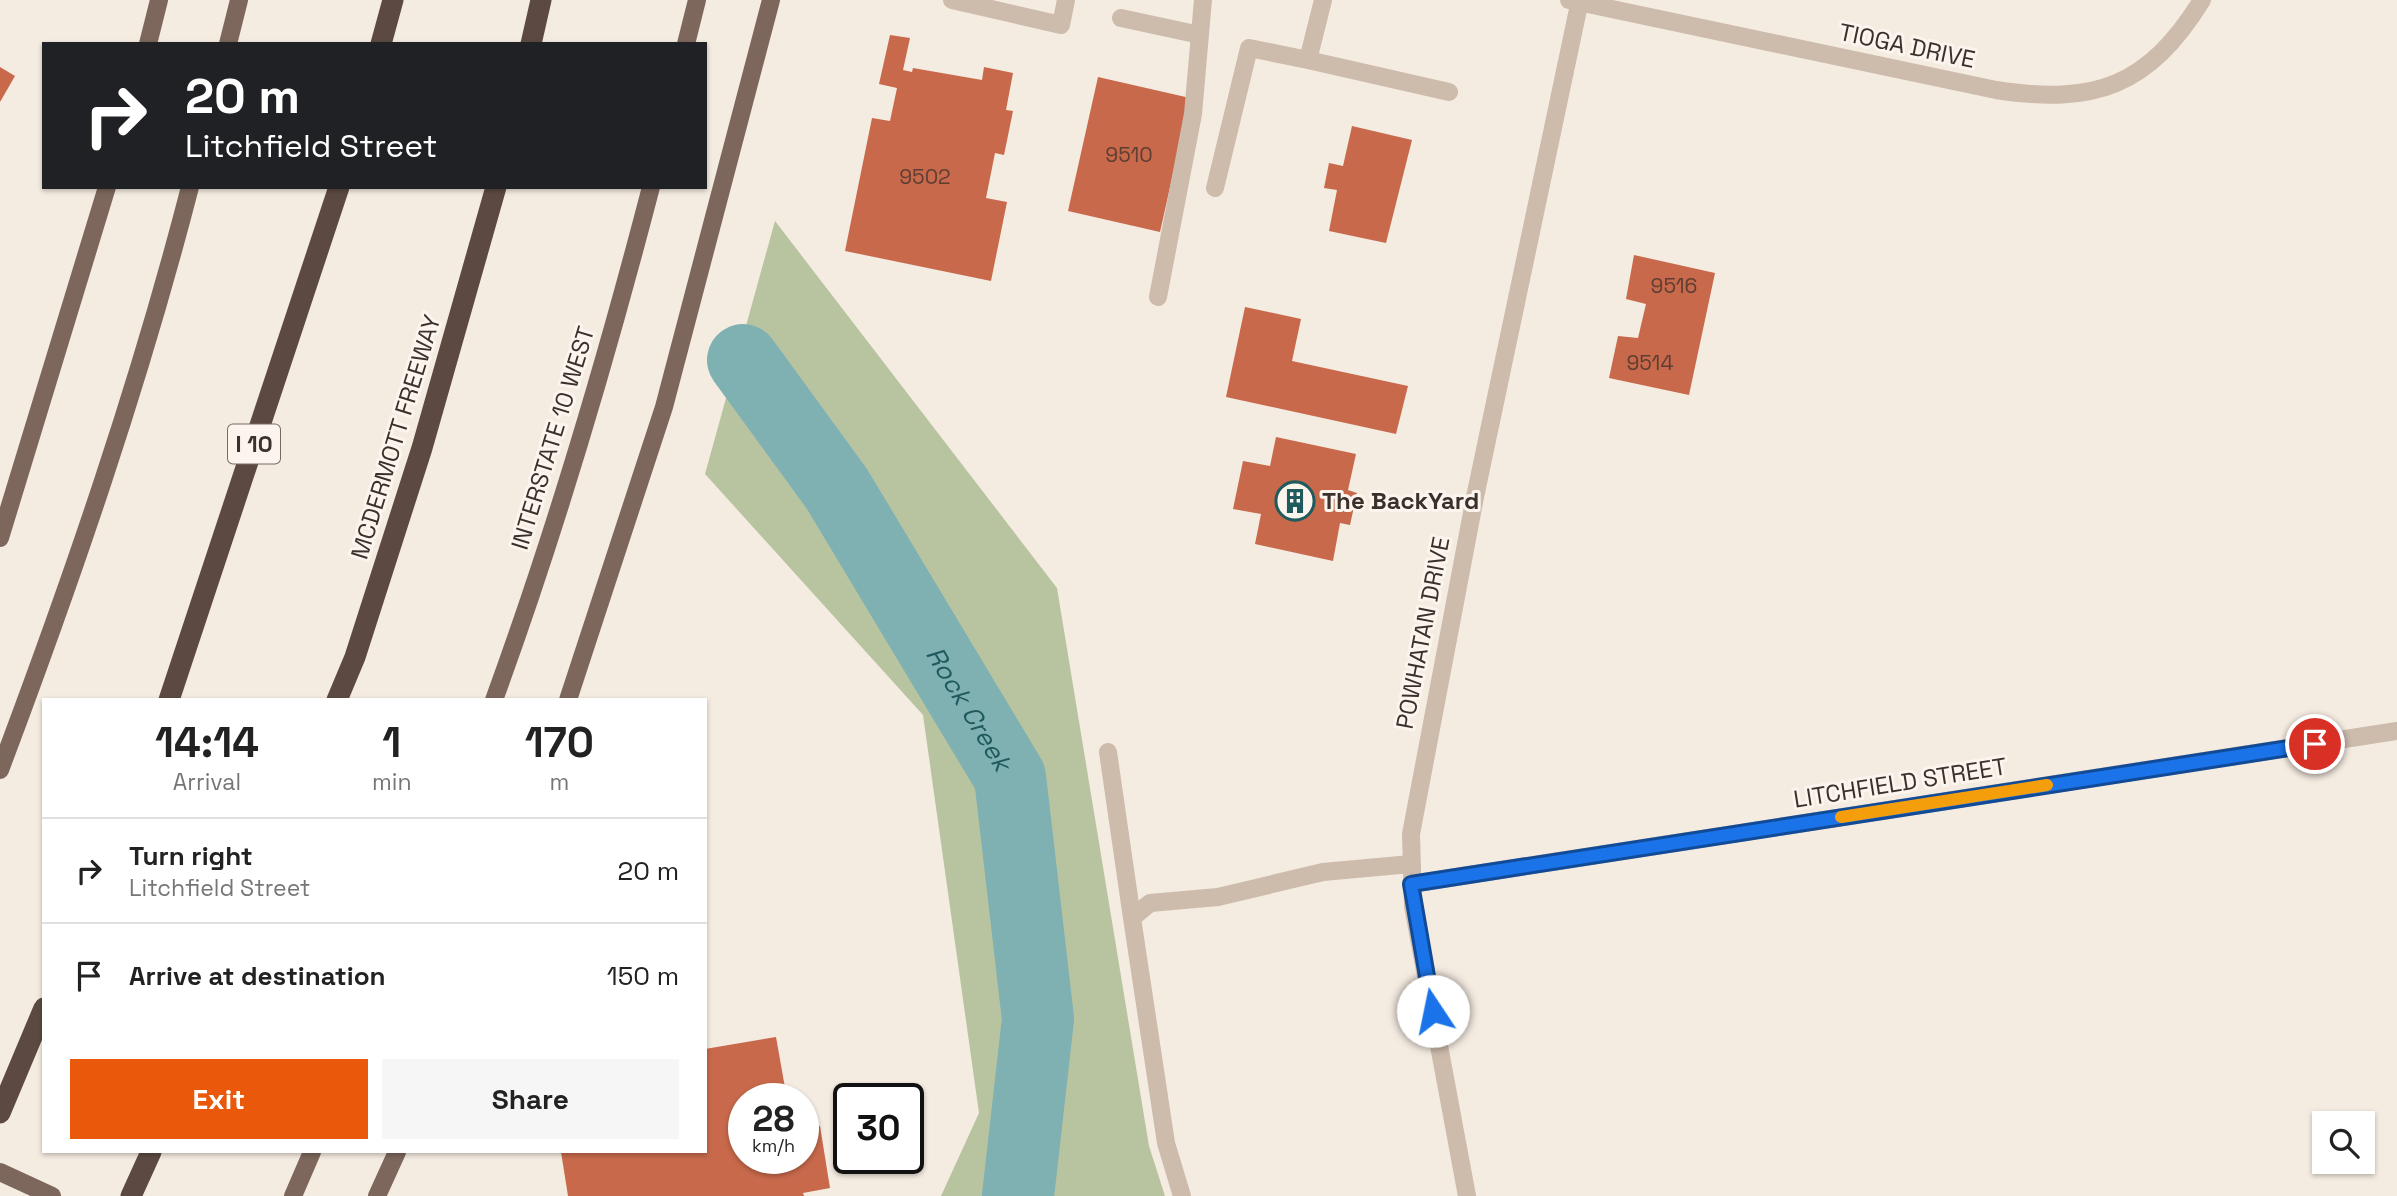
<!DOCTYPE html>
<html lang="en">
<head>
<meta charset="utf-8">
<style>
	:root { --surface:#fff; --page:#f6f6f6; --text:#222; --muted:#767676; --line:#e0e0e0; --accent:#ea580c }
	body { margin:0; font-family:"Space Grotesk",sans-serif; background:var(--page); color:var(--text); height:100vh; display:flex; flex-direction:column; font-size:26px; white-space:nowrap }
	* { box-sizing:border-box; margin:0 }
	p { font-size:23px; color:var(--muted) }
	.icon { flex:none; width:38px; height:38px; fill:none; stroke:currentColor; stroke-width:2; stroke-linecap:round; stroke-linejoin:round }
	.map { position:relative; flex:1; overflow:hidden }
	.panel { position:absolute; left:42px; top:698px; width:665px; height:455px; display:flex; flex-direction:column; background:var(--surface); border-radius:0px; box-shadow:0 2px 5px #0004 }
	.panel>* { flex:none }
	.hud { position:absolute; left:42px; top:42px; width:665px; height:147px; border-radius:0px; box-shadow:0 2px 5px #0004; background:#202124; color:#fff; overflow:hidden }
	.buttons { position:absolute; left:2312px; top:1111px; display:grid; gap:14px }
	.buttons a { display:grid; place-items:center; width:63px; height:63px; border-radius:0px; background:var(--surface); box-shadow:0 2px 5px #0004; font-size:35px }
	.speed { position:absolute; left:728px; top:1083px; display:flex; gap:14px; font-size:35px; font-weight:700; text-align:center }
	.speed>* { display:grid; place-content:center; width:91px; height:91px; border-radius:50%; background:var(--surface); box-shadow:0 2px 5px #0004; line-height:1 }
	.speed small { font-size:18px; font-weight:400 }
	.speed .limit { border:4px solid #111; border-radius:10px; background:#fff; color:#111 }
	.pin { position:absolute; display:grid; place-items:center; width:60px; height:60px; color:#fff; margin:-30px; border:4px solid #fff; border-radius:50%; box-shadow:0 2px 7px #0007 }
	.me { position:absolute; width:77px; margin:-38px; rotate:349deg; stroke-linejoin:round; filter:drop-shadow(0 0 5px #0008) }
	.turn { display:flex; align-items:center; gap:24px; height:147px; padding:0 28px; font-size:32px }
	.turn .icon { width:91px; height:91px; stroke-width:2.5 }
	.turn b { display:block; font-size:49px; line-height:60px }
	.eta { display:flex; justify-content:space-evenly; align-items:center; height:119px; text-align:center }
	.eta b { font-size:42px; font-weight:800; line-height:49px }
	.action { display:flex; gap:14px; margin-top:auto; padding:14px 28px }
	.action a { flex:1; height:80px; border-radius:0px; background:var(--accent); color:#fff; font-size:28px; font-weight:800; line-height:80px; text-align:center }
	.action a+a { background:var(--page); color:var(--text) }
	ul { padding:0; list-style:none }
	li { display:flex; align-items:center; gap:21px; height:105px; padding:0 28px; border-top:2px solid var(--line) }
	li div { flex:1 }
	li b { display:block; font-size:26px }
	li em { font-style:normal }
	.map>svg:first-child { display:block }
</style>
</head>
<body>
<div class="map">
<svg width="2397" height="1196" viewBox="0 0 2397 1196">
	<rect width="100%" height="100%" fill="#f4ebe1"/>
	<path fill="#b8c4a0" d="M 775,221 L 1057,588 L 1149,1146 L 1165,1196 L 941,1196 L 979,1113 L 923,715 L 705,474 Z"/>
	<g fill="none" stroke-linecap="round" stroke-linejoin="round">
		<path stroke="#7fb0b2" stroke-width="72" id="s1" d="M 743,360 L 837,489 L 1010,777 L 1038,1019 L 1018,1196"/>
	</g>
	<path fill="#c8694b" d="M 890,35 L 910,38 L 903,70 L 912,72 L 913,68 L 982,80 L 984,67 L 1013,73 L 1006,110 L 1013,111 L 1004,155 L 995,153 L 986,198 L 1007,202 L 991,281 L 845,251 L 872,118 L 890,121 L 897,88 L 879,84 Z
		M 0,67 L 15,76 L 0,102 Z
		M 1098,77 L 1190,98 L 1160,232 L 1068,211 Z
		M 1352,126 L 1412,140 L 1386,243 L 1329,231 L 1337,190 L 1324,188 L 1329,163 L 1343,166 Z
		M 1634,255 L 1715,273 L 1689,395 L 1609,378 L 1618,336 L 1638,338 L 1646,304 L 1626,299 Z
		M 1245,307 L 1301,319 L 1292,361 L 1408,386 L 1396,434 L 1226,397 Z
		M 1276,437 L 1356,454 L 1348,490 L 1357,493 L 1350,525 L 1340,523 L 1333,561 L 1255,544 L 1261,514 L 1233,509 L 1243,461 L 1270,466 Z
		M 776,1037 L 787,1099 L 744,1099 L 744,1158 L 803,1158 L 803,1129 L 820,1126 L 830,1188 L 803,1193 L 804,1196 L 568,1196 L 561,1152 L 705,1152 L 705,1049 Z"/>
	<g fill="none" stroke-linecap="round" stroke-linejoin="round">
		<path stroke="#cdbbac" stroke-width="18" d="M 952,0 L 1061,25 L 1066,0
			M 1569,0 L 1996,90 C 2095,105 2148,87 2202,0
			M 1121,18 L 1200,35
			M 1308,60 L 1449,92
			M 1215,188 L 1249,48 L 1308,60 L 1323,0
			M 1158,297 L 1193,114 L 1203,0
			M 1108,752 L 1132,918
			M 1411,884 L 2397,731
			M 1182,1196 L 1166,1143 L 1132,918 L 1150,903 L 1218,897 L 1323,872 L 1411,864
			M 1467,1196 L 1413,906 L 1411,834 L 1475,497 L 1580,0"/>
		<path stroke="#7d675c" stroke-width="18" d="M 148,44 L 159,0
			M 228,44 L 239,0
			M 686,44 L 697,0
			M 0,538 L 107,187
			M 494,700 C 555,533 606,360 651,187
			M 568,700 L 664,407 L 771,0
			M 0,770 C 72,579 139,385 190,187
			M 0,1172 L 52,1196
			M 293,1196 L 312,1152
			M 377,1196 L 397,1152"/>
		<path stroke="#5c4a42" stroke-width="21" d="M 381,44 L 393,0
			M 531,44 L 541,0
			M 169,700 L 339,187
			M 337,700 L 355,657 L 422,448 L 496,187
			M 0,1113 L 44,1008
			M 131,1196 L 151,1152"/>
	</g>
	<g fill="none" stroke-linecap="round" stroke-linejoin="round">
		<g stroke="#114b97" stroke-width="18">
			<path id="route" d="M 1433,1011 L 1411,884 L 2315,744"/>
		</g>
		<use href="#route" stroke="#1a73e8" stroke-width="12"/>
		<path stroke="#f59e0b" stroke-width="12" d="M 1841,817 L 2047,785"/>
	</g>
	<defs>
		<g id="building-ring" transform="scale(2.0125)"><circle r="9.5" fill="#fbf5ee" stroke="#1f5a5e" stroke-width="1.5"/><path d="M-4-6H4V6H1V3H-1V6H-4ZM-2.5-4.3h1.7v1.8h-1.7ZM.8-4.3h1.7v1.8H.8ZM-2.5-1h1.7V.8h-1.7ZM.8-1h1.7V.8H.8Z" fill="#1f5a5e"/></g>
	</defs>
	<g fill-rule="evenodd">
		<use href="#building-ring" x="1295" y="501"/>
	</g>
	<g text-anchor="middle" stroke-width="6" stroke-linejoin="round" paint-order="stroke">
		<g font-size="21" fill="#5e3e33">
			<text x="1129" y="162">9510</text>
			<text x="925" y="184">9502</text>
			<text x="1674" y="293">9516</text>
			<text x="1650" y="370">9514</text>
		</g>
		<rect fill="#fbf5ee" stroke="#756b66" stroke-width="2" x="228" y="424.5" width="52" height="39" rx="5"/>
		<g font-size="23" font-weight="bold" fill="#3b302b">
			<text x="254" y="452">I 10</text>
		</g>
		<g font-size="24" fill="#3b302b" stroke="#fbf5ee">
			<text transform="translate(1907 46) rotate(12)" y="8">TIOGA DRIVE</text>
			<text transform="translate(396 437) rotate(-73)" y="8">MCDERMOTT FREEWAY</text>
			<text transform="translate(553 438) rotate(-73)" y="8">INTERSTATE 10 WEST</text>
			<text transform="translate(1423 633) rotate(-79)" y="8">POWHATAN DRIVE</text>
			<text transform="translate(1900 783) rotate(-9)" y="8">LITCHFIELD STREET</text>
		</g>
		<g font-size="24" font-weight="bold" fill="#3b302b" stroke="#fbf5ee" text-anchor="start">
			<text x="1322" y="509">The BackYard</text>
		</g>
		<g font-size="26" font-style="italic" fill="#1f5a5e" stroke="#fbf5ee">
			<text dy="9" stroke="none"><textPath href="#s1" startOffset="416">Rock Creek</textPath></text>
		</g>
	</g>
</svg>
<div class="buttons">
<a><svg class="icon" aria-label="search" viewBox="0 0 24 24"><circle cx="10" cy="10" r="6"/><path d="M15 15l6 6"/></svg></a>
</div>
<div class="speed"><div>28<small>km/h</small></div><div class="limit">30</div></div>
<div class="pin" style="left:2315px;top:744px;background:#d93025"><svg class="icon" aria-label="arrive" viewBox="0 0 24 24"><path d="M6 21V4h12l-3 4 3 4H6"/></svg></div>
<svg class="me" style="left:1433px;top:1011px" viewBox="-20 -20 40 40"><circle r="19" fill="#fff"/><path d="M0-13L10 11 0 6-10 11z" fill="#1a73e8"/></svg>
<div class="hud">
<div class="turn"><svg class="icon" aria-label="right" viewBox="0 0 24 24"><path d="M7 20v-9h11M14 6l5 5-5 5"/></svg><div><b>20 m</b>Litchfield Street</div></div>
</div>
<section class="panel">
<div class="eta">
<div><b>14:14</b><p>Arrival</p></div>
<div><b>1</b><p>min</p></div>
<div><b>170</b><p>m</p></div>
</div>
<ul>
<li><svg class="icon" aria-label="right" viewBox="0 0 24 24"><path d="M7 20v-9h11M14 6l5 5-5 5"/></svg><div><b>Turn right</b><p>Litchfield Street</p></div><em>20 m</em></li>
<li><svg class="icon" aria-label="arrive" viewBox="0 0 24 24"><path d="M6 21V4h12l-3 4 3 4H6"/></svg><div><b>Arrive at destination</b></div><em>150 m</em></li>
</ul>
<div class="action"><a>Exit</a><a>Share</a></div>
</section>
</div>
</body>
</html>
